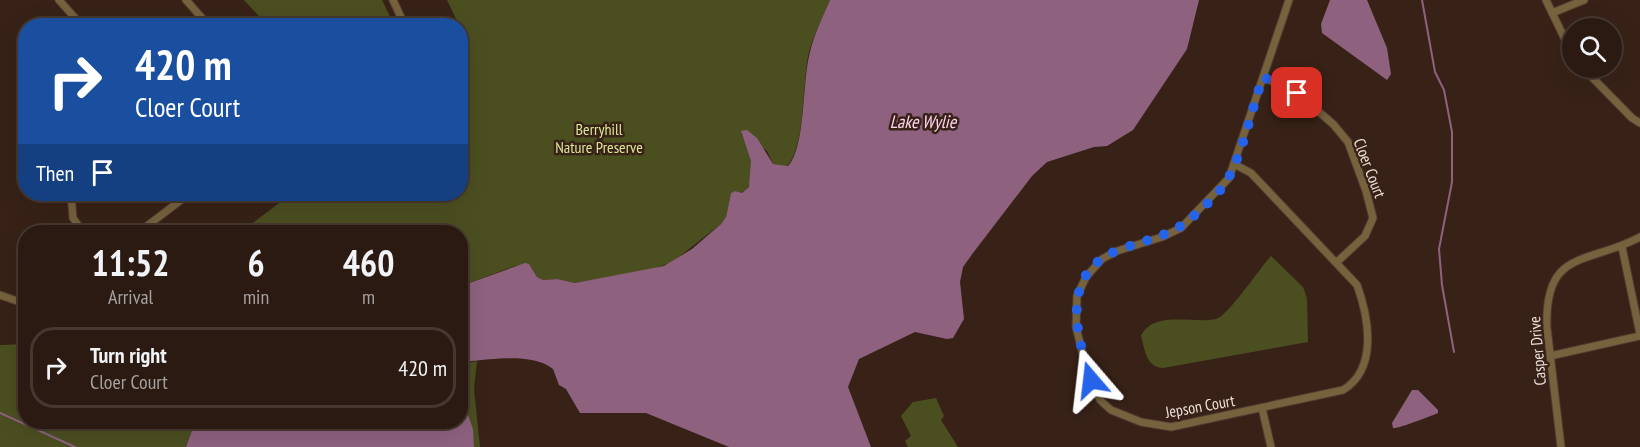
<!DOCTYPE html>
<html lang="en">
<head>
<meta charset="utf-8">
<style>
	:root { --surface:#2a1a11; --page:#32231a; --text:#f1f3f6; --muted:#a5a19f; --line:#463831 }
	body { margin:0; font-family:"PT Sans Narrow",sans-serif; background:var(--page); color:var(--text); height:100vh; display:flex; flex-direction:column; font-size:22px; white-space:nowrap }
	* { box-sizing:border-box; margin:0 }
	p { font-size:20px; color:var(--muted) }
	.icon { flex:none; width:33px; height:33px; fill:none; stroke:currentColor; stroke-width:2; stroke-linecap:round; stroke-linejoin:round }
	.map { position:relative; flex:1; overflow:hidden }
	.sheet { position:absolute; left:18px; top:225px; width:450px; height:204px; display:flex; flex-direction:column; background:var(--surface); border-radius:24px; box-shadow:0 6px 24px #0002,0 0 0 2px var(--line) }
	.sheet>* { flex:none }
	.guide { position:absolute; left:18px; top:18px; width:450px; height:183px; border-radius:24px; box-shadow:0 6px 24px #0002,0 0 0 2px var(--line); background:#1a4fa0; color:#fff; overflow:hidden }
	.fabs { position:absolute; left:1562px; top:18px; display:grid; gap:12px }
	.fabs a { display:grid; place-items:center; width:60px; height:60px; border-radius:50%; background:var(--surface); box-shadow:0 6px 24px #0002,0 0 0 2px var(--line); font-size:30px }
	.pin { position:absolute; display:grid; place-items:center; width:51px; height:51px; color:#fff; margin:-26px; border-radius:12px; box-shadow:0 3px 9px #0006 }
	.me { position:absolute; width:66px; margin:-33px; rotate:343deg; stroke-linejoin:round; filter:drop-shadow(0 0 4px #0008) }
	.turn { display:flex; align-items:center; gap:21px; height:126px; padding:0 18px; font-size:27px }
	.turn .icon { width:78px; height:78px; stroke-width:2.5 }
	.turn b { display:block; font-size:42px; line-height:51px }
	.then { display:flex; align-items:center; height:57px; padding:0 18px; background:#0003; gap:12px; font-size:22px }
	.eta { display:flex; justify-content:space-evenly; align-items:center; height:102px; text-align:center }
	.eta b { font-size:36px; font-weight:600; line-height:42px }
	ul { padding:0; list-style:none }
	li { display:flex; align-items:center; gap:18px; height:81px; margin:0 12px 9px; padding:0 6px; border:3px solid var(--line); border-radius:24px }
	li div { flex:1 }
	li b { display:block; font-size:22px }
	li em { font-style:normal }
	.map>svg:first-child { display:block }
</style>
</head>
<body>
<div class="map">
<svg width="1640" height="447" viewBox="0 0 1640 447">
	<rect width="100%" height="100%" fill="#382217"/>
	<path fill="#4b4f20" d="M 244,0 L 382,0 L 394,25 L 267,25 Z
		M 447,0 L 830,0 C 823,16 814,35 809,52 C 802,80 806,147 787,166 L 773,164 L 767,151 L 741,133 C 748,149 763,183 741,193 L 735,191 L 731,193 L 726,217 L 721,224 L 671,263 L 642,272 L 575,283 L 557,279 L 543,280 L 537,277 L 529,264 L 515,266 L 461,286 L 460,232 L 241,232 L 291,194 L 460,194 L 460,50 L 468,44 Z
		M 1271,256 L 1303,287 L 1307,298 L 1308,342 L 1163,368 C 1146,367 1145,350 1141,336 C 1153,310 1193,324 1216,319 C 1227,317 1260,268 1271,256 Z
		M 25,344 L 26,422 L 195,422 L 186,447 L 0,447 L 0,345 Z
		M 477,361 L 474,389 L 480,447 L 474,447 C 474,423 450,385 464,364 Z
		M 936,398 L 944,416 L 941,420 L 958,447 L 908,447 L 905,441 L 911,436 L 901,416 L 913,402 Z"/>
	<path fill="#8e627f" d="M 830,0 L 1199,0 L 1187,49 L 1133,130 L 1107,146 L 1094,147 L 1047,162 L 1032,176 L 973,253 L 963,267 L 960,282 L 964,319 L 953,338 L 947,339 L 915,332 L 859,359 L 848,387 L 871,447 L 729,447 L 646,413 L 580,413 L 566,389 L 559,385 L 553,369 C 534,353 494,359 471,361 L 464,364 L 461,370 L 461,286 L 525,263 L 529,264 L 537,277 L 543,280 L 557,279 L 575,283 L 664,266 L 692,249 L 721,224 L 726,217 L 731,193 L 735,191 L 742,193 L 749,187 L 751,161 L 741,131 L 747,130 L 757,138 L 773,164 L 788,166 C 806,147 802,80 810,52 C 814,35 823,16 830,0 Z
		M 1330,0 L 1367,0 L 1387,48 L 1391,74 L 1387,80 L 1322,33 L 1321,24 Z
		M 1412,390 L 1418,390 L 1438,410 L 1438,413 C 1431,416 1398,429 1393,428 L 1392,423 Z
		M 461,395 L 473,429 L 474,447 L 186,447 L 195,422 L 460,422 Z"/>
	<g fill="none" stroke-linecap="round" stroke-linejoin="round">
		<path stroke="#8e627f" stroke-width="2" d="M 1422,0 L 1435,72 L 1444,90 L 1452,132 L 1452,182 L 1439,249 L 1442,285 L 1454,352
			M 0,413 L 75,447"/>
		<g stroke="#523d32" stroke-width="9">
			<path id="street" d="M 59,0 L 82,26
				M 186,0 L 209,26
				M 393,0 L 405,26
				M 1546,0 L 1572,54
				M 1552,13 L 1584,0
				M 1583,68 L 1632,118 L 1640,123
				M 1263,77 L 1297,93 L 1333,124 L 1348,142 L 1366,191 L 1373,218 L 1365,236 L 1337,262
				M 1234,164 L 1251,173 L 1357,285 C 1369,318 1378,369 1343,390 L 1171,427 L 1141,422 L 1111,410 L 1100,400 L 1086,367 L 1076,327 L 1077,296 L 1086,277 L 1102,259 L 1117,251 L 1162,237 L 1181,228 L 1229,178 L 1289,0
				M 71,194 L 73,218 L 83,232
				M 139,232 L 189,194
				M 1622,247 L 1640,334
				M 0,295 L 26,304
				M 1550,356 L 1640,336
				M 1262,408 L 1271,447
				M 1561,447 L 1547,328 C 1544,248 1588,265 1640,237"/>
		</g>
		<use href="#street" stroke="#77623e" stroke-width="7"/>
	</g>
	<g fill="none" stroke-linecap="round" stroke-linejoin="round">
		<path stroke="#2563eb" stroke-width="10" stroke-dasharray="0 18" d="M 1091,380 C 1076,335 1059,272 1119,250 C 1148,239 1173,236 1196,214 C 1207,204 1223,190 1229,177 C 1244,148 1252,108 1263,77 L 1297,93"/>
	</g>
	<g text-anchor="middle" stroke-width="5" stroke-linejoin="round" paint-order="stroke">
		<g font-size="16" fill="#dbe597" stroke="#382217">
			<text x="599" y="135">Berryhill<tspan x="599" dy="18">Nature Preserve</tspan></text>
		</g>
		<g font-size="16" fill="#efe0d9" stroke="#382217">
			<text transform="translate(1370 168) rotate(69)" y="6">Cloer Court</text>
			<text transform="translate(1537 351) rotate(-95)" y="6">Casper Drive</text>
			<text transform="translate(1200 406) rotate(-10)" y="6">Jepson Court</text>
		</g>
		<g font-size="18" font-style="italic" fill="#fed3ef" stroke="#382217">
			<text x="923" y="128">Lake Wylie</text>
		</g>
	</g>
</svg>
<div class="fabs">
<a><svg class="icon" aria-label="search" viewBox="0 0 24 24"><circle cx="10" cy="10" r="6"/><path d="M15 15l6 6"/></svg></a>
</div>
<div class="pin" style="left:1297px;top:93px;background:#d93025"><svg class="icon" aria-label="arrive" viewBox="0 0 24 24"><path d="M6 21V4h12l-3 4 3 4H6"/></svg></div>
<svg class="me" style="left:1091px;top:380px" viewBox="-20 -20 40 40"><path d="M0-17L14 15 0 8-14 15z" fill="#2563eb" stroke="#fff" stroke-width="4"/></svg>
<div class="guide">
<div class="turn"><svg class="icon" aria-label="right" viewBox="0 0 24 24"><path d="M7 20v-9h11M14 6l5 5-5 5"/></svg><div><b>420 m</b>Cloer Court</div></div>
<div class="then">Then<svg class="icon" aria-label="arrive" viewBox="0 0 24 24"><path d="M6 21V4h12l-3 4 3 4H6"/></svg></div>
</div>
<section class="sheet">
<div class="eta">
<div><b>11:52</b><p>Arrival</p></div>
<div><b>6</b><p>min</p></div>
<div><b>460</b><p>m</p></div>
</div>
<ul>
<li><svg class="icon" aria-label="right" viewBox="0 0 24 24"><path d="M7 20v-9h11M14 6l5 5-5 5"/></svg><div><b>Turn right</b><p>Cloer Court</p></div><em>420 m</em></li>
</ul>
</section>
</div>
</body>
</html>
